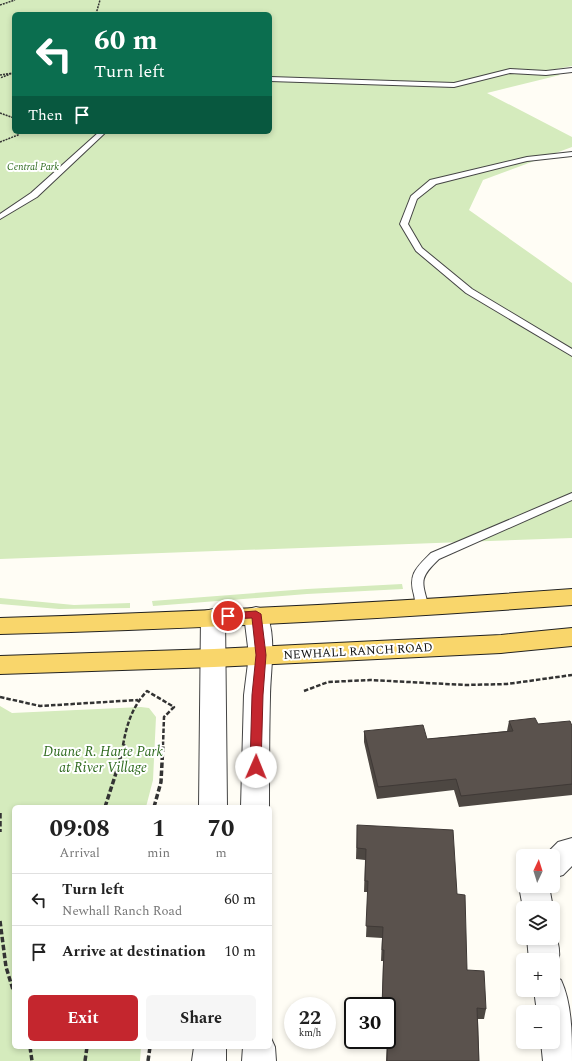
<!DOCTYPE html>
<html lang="en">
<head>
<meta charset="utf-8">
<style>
	:root { --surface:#fff; --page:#f6f6f6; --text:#222; --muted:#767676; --line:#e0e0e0; --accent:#c4262e }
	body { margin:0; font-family:Spectral,serif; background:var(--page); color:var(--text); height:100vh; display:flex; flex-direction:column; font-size:15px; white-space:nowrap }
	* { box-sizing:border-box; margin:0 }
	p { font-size:13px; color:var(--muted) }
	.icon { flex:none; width:22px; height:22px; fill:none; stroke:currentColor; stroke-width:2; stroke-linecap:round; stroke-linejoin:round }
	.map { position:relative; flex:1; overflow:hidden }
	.panel { position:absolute; left:12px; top:805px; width:260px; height:244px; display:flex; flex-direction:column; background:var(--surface); border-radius:6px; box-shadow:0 2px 6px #0003 }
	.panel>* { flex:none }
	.guide { position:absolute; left:12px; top:12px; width:260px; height:122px; border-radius:6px; box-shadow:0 2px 6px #0003; background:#0b6e4f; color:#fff; overflow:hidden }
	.needle { width:26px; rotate:4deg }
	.tools { position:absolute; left:516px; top:849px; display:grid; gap:8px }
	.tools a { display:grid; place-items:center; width:44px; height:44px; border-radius:6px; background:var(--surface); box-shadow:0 2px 6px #0003; font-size:20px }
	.speed { position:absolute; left:284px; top:997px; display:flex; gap:8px; font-size:20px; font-weight:700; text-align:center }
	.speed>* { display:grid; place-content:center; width:52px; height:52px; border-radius:50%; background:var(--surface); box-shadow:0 2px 6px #0003; line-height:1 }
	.speed small { font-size:10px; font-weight:400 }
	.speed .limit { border:2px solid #111; border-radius:6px; background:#fff; color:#111 }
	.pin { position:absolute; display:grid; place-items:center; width:34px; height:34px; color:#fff; margin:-17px; border:2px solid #fff; border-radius:50%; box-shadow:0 1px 4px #0007 }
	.me { position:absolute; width:44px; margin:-22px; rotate:1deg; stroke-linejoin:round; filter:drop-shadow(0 0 3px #0008) }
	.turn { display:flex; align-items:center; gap:14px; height:84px; padding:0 16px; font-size:18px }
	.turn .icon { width:52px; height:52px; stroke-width:2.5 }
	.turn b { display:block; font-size:28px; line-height:34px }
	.then { display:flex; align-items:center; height:38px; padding:0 16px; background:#0003; gap:8px; font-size:15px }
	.eta { display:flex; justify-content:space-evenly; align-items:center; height:68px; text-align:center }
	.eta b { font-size:24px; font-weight:700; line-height:28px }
	.primary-button { display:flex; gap:8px; margin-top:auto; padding:8px 16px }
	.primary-button a { flex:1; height:46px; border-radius:6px; background:var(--accent); color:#fff; font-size:16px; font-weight:700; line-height:46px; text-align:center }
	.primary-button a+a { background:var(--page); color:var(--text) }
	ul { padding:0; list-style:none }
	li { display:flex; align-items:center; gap:12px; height:52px; padding:0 16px; border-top:1px solid var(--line) }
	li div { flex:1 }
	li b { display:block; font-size:15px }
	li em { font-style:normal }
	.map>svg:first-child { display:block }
</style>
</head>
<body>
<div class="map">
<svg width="572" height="1061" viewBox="0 0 572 1061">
	<rect width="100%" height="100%" fill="#fffdf5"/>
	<path fill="#d5ebbd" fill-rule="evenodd" d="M 0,0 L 572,0 L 572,66 L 551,70 L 560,75 L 487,93 L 572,137 L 572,147 L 483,180 L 469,210 L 572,283 L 572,538 L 0,559 ZM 14,14 L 270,14 L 270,132 L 14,132 Z
		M 402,584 L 403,589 L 307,594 L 153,606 L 152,601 L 307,589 Z
		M 0,598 L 74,605 L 130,603 L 130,608 L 59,609 L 0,604 Z
		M 0,706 L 12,713 L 141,707 L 149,708 L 156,717 L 153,780 L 146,807 L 14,807 L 14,1047 L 141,1047 L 140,1061 L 0,1061 Z"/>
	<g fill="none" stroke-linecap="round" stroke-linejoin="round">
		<g stroke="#444" stroke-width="2">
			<path id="lane" d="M 572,68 L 572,72 L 546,75 L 510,73 L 454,87 L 270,81 L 270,77 L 454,83 L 510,69 L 546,71 Z
				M 99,132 L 106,132 L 37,197 L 0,219 L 0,214 L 31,193 Z
				M 572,152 L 572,156 L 527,161 L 436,184 L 417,199 L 408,224 L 422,248 L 472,289 L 572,349 L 572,356 L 466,293 L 416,251 L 400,224 L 411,196 L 430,180 L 527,157 Z
				M 572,493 L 572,500 L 439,559 C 418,579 422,581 429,608 L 427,611 L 419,611 C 416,606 415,601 414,595 C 408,574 416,568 431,553 Z"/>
		</g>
		<g stroke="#444" stroke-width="2">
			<path id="street" d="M 256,607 L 264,609 C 278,632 270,671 270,697 C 269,733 269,770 269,807 L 241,807 L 244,695 L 249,655 L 244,615 L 248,609 Z
				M 213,609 L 221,611 L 225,617 L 227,807 L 199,807 L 201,617 L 205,611 Z
				M 572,838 L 572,866 L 563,875 L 553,878 L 553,856 L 544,856 L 558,842 Z
				M 523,878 L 523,886 L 549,886 L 553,908 L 523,908 L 519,886 Z
				M 553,929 C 559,942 562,956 556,970 L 553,971 L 553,960 L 529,960 L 527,938 L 553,938 Z
				M 553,976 L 561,980 C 572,1004 572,1034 572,1061 L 543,1061 L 541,1042 L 553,1042 L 553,1012 L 537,1012 L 534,990 L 553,990 Z
				M 270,1036 L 275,1047 L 276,1061 L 242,1061 L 243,1047 L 270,1047 Z
				M 194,1047 L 226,1047 L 226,1061 L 192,1061 Z"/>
		</g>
		<g stroke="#222" stroke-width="2">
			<path id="primary" d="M 572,589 L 572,605 C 382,619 191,629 0,634 L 0,618 C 191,612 382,603 572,589 Z
				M 572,628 L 572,646 L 501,653 L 214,667 L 0,674 L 0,656 L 214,649 L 501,635 Z"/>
		</g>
		<path stroke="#333" stroke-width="1.5" stroke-dasharray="2 1" stroke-linecap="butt" d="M 0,5 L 15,0
			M 96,14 L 100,0
			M 0,75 L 13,73 L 0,78
			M 0,113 L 14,118
			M 0,142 L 18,135 L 20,132"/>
		<path stroke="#333" stroke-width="2.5" stroke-dasharray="4.5 2" stroke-linecap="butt" d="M 304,691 L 328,682 L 370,680 L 466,685 L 507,684 L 572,675
			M 0,697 L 40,706 L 138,700
			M 123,745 C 127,724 132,707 147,691 L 174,707 L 164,717 L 163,745"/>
		<path stroke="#333" stroke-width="3.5" stroke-dasharray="5.5 2.5" stroke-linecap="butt" d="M 105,807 L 117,770 L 124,744
			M 154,807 L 161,782 L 163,744
			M 0,813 L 0,832
			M 0,921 L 6,967 L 14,993
			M 30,1047 L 32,1061
			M 85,1061 L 87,1047
			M 148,1061 L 150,1047"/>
		<use href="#lane" fill="#fff" fill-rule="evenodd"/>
		<use href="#street" fill="#fff" fill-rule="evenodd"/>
		<use href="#primary" fill="#f9d66b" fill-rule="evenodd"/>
	</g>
	<path fill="#4d4742" d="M 509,721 L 538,724 L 572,726 L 572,795 L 459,807 L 454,790 L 377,799 L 364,742 L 364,731 L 427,739 L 507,731 Z
		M 357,825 L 457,894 L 467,970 L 486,1009 L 484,1019 L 478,1019 L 479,1061 L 386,1061 L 387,1040 L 384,1040 L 387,1040 L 387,1006 L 382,1006 L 383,961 L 381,961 L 382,938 L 366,937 L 368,892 L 364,892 L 365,860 L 356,859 Z"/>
	<path fill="#5a524d" stroke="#3f3936" d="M 535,718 L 538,724 L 570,721 L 572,726 L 572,784 L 461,796 L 456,779 L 378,787 L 364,731 L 423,725 L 427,739 L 513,731 L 509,721 Z
		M 357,825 L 453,830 L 457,894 L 465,895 L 467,970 L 484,971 L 486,1009 L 477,1008 L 479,1061 L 387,1061 L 388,1030 L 387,1029 L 387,1006 L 382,1006 L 384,950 L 382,950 L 383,927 L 366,926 L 368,881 L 365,881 L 366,849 L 357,848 Z"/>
	<path fill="#c4262e" stroke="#7f191e" d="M 256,611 L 261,614 L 266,655 L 263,695 L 261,767 L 259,770 L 252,770 L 250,767 L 252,695 L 256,655 L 252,618 L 228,619 L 223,616 L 228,613 Z"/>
	<g text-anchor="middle" stroke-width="4" stroke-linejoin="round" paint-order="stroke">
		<g font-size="10" font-style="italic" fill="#2f6b1f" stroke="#fff">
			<text x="33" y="170">Central Park</text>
		</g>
		<g font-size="12" fill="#111" stroke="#fff">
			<text transform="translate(358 651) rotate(-3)" y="4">NEWHALL RANCH ROAD</text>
		</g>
		<g font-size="14" font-style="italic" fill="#2f6b1f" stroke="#fff">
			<text x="103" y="756">Duane R. Harte Park<tspan x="103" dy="16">at River Village</tspan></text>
		</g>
	</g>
</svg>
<div class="tools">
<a><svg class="needle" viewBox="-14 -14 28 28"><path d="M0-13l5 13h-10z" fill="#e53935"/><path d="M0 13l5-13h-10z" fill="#767676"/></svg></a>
<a><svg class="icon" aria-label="layers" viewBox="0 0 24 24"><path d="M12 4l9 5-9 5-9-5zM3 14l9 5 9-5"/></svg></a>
<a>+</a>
<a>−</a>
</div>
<div class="speed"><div>22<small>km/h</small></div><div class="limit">30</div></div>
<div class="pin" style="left:228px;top:616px;background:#d93025"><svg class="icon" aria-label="arrive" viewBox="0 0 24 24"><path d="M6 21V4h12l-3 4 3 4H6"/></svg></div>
<svg class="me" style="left:256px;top:767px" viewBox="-20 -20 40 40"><circle r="19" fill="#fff"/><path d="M0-13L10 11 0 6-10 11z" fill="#c4262e"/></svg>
<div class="guide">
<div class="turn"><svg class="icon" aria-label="left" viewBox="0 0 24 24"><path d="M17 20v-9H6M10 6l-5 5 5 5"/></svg><div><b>60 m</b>Turn left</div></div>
<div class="then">Then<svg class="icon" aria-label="arrive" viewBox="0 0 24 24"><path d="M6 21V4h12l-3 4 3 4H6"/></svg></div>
</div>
<section class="panel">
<div class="eta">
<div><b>09:08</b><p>Arrival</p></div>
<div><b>1</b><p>min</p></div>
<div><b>70</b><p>m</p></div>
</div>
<ul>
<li><svg class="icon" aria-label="left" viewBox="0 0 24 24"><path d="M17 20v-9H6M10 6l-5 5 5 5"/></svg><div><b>Turn left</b><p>Newhall Ranch Road</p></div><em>60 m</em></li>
<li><svg class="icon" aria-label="arrive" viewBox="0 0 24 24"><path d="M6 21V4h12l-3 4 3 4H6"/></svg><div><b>Arrive at destination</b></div><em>10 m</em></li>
</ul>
<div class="primary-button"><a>Exit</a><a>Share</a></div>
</section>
</div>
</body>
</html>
